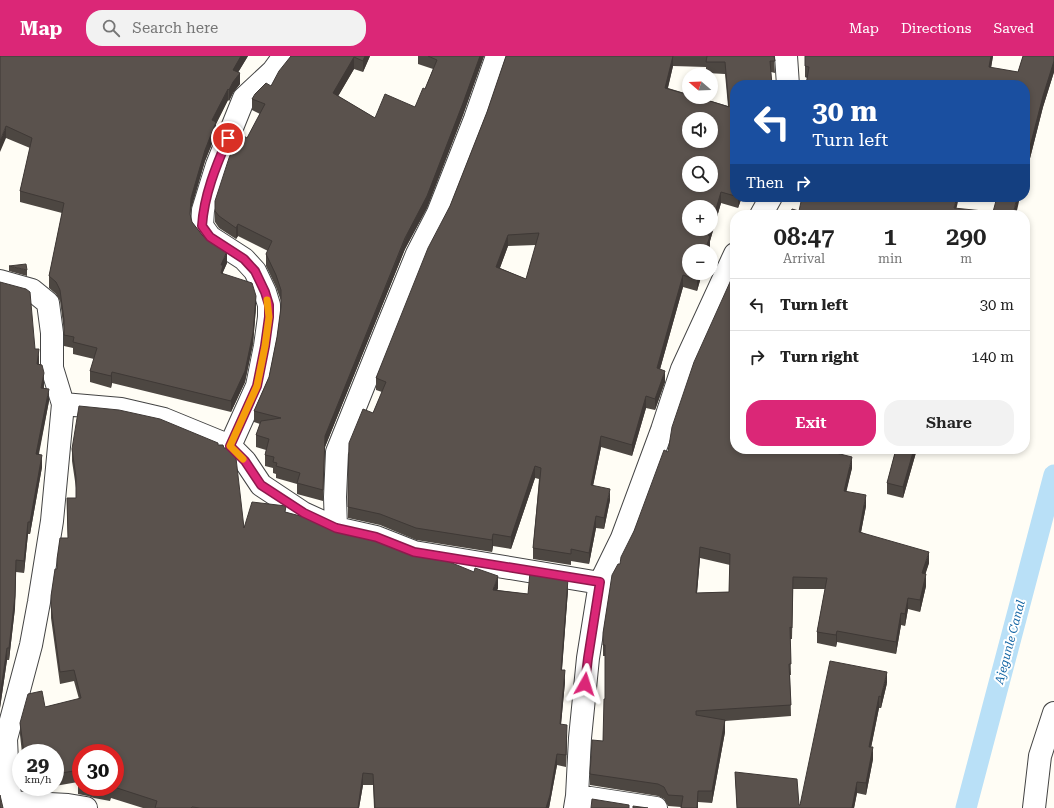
<!DOCTYPE html>
<html lang="en">
<head>
<meta charset="utf-8">
<style>
	:root { --surface:#fff; --page:#f2f2f2; --text:#222; --muted:#767676; --line:#e0e0e0; --accent:#db2777 }
	body { margin:0; font-family:"Roboto Serif",serif; background:var(--page); color:var(--text); height:100vh; display:flex; flex-direction:column; font-size:15px; white-space:nowrap }
	* { box-sizing:border-box; margin:0 }
	p { font-size:13px; color:var(--muted) }
	.icon { flex:none; width:22px; height:22px; fill:none; stroke:currentColor; stroke-width:2; stroke-linecap:round; stroke-linejoin:round }
	.map { position:relative; flex:1; overflow:hidden }
	.details { position:absolute; left:730px; top:154px; width:300px; height:244px; display:flex; flex-direction:column; background:var(--surface); border-radius:16px; box-shadow:0 2px 6px #0003 }
	.details>* { flex:none }
	.top-card { position:absolute; left:730px; top:24px; width:300px; height:122px; border-radius:16px; box-shadow:0 2px 6px #0003; background:#1a4fa0; color:#fff; overflow:hidden }
	.needle { width:26px; rotate:289deg }
	.tools { position:absolute; left:682px; top:12px; display:grid; gap:8px }
	.tools a { display:grid; place-items:center; width:36px; height:36px; border-radius:50%; background:var(--surface); box-shadow:0 2px 6px #0003; font-size:20px }
	.speed { position:absolute; left:12px; top:688px; display:flex; gap:8px; font-size:20px; font-weight:700; text-align:center }
	.speed>* { display:grid; place-content:center; width:52px; height:52px; border-radius:50%; background:var(--surface); box-shadow:0 2px 6px #0003; line-height:1 }
	.speed small { font-size:10px; font-weight:400 }
	.speed .limit { border:6px solid #d22; background:#fff; color:#111 }
	.pin { position:absolute; display:grid; place-items:center; width:34px; height:34px; color:#fff; margin:-17px; border:2px solid #fff; border-radius:50%; box-shadow:0 1px 4px #0007 }
	.me { position:absolute; width:44px; margin:-22px; rotate:6deg; stroke-linejoin:round; filter:drop-shadow(0 0 3px #0008) }
	.turn { display:flex; align-items:center; gap:14px; height:84px; padding:0 16px; font-size:18px }
	.turn .icon { width:52px; height:52px; stroke-width:2.5 }
	.turn b { display:block; font-size:28px; line-height:34px }
	.then { display:flex; align-items:center; height:38px; padding:0 16px; background:#0003; gap:8px; font-size:15px }
	.eta { display:flex; justify-content:space-evenly; align-items:center; height:68px; text-align:center }
	.eta b { font-size:24px; font-weight:600; line-height:28px }
	.primary-button { display:flex; gap:8px; margin-top:auto; padding:8px 16px }
	.primary-button a { flex:1; height:46px; border-radius:16px; background:var(--accent); color:#fff; font-size:16px; font-weight:600; line-height:46px; text-align:center }
	.primary-button a+a { background:var(--page); color:var(--text) }
	ul { padding:0; list-style:none }
	li { display:flex; align-items:center; gap:12px; height:52px; padding:0 16px; border-top:1px solid var(--line) }
	li div { flex:1 }
	li b { display:block; font-size:15px }
	li em { font-style:normal }
	header { display:flex; align-items:center; gap:24px; box-sizing:border-box; height:56px; padding:0 20px; background:var(--accent); color:#fff }
	header strong { font-size:19px }
	nav { display:flex; gap:22px; margin-inline-start:auto; font-size:14px }
	.search { width:280px; height:36px; background:var(--page); display:flex; align-items:center; gap:10px; box-sizing:border-box; padding:0 14px; border-radius:16px; color:var(--muted); font-size:15px }
	.map>svg:first-child { display:block }
</style>
</head>
<body>
<header>
<strong>Map</strong>
<div class="search"><svg class="icon" aria-label="search" viewBox="0 0 24 24"><circle cx="10" cy="10" r="6"/><path d="M15 15l6 6"/></svg>Search here</div>
<nav><a>Map</a><a>Directions</a><a>Saved</a></nav>
</header>
<div class="map">
<svg width="1054" height="752" viewBox="0 0 1054 752">
	<rect width="100%" height="100%" fill="#fffdf5"/>
	<g fill="none" stroke-linecap="round" stroke-linejoin="round">
		<path stroke="#b9e0f7" stroke-width="21" d="M 966,752 L 1054,419"/>
		<g stroke="#444" stroke-width="24">
			<path id="minor" d="M 786,0 L 788,29
				M 761,159 L 771,141
				M 0,225 L 32,234 L 48,247 L 52,277 L 52,312 L 63,348 L 52,465 L 39,546 L 31,589 L 6,683 L 8,728 L 13,752
				M 63,348 L 121,353 L 164,363 L 230,390 L 245,405 L 261,429 L 303,457 L 336,472 L 376,481 L 414,496 L 600,527
				M 230,390 L 257,330 L 265,290 L 269,261 L 269,249 L 265,236 L 255,215 L 244,203 L 210,181 L 202,170 L 203,154 L 217,109 L 244,42 L 273,15 L 284,0
				M 336,472 L 335,441 L 337,396 L 388,269 L 417,198 L 438,157 L 475,63 L 497,0
				M 577,740 L 656,752
				M 11,746 L 68,749 L 86,752
				M 575,752 L 577,740 L 580,682 L 588,602 L 600,527 L 622,482 L 662,374 L 682,313 L 735,198
				M 1034,752 L 1040,700 L 1054,657"/>
		</g>
		<use href="#minor" stroke="#fff" stroke-width="22"/>
	</g>
	<path fill="#4d4742" fill-rule="evenodd" d="M 0,0 L 248,0 L 238,16 L 240,28 L 233,37 L 229,45 L 228,44 L 216,68 L 216,78 L 205,105 L 191,153 L 190,160 L 192,166 L 203,180 L 227,207 L 223,216 L 223,218 L 256,251 L 253,288 L 245,326 L 231,356 L 112,327 L 111,332 L 90,326 L 90,315 L 94,303 L 73,298 L 73,292 L 64,290 L 64,275 L 60,245 L 56,238 L 49,232 L 49,220 L 62,157 L 20,146 L 20,135 L 30,92 L 6,82 Z
		M 291,0 L 370,0 L 363,16 L 354,13 L 338,40 L 375,62 L 415,51 L 425,33 L 433,13 L 418,8 L 418,0 L 484,0 L 463,59 L 427,152 L 405,193 L 325,391 L 323,445 L 297,438 L 297,428 L 276,422 L 276,418 L 273,417 L 273,412 L 265,410 L 265,399 L 266,394 L 256,391 L 256,379 L 260,368 L 254,366 L 254,355 L 269,321 L 277,281 L 281,253 L 281,245 L 276,231 L 266,210 L 266,198 L 268,195 L 238,180 L 236,183 L 219,172 L 215,166 L 215,155 L 247,82 L 260,58 L 252,54 L 252,43 L 271,30 Z
		M 506,0 L 774,0 L 775,17 L 771,16 L 735,29 L 735,141 L 742,141 L 738,152 L 721,147 L 710,185 L 710,191 L 697,235 L 683,231 L 660,313 L 665,326 L 655,354 L 646,352 L 632,400 L 601,391 L 593,429 L 610,444 L 604,473 L 596,472 L 589,508 L 571,505 L 571,509 L 533,503 L 533,492 L 539,423 L 535,422 L 511,493 L 493,490 L 492,496 L 416,484 L 380,469 L 348,462 L 348,430 L 373,357 L 382,336 L 376,334 L 376,322 L 450,150 L 487,56 ZM 673,10 L 706,11 L 706,17 L 725,18 L 728,50 L 668,32 ZM 536,189 L 526,223 L 500,212 L 508,190 Z
		M 805,0 L 993,0 L 991,12 L 1018,16 L 1023,0 L 1054,0 L 1054,16 L 1043,51 L 1025,122 L 1025,29 L 806,29 L 807,22 L 805,21 Z
		M 9,210 L 27,214 L 27,220 L 9,215 Z
		M 0,226 L 35,293 L 39,305 L 39,308 L 44,329 L 44,332 L 49,345 L 39,398 L 42,411 L 30,478 L 28,478 L 24,517 L 16,516 L 15,552 L 9,604 L 7,604 L 0,652 Z
		M 218,389 L 244,472 L 286,456 L 498,532 L 497,534 L 528,538 L 568,534 L 562,614 L 565,626 L 561,668 L 567,680 L 566,711 L 557,709 L 549,752 L 374,752 L 373,729 L 363,729 L 359,752 L 143,752 L 111,742 L 110,745 L 94,742 L 88,740 L 78,738 L 78,726 L 55,730 L 55,697 L 22,697 L 20,679 L 20,667 L 45,651 L 79,643 L 74,625 L 60,628 L 51,562 L 51,540 L 57,513 L 68,482 L 67,442 L 76,442 L 76,432 L 72,405 L 72,393 ZM 81,697 L 115,731 L 81,731 Z
		M 735,393 L 852,412 L 846,435 L 866,450 L 861,476 L 929,507 L 925,518 L 926,530 L 920,556 L 908,553 L 905,570 L 901,569 L 896,598 L 837,586 L 836,591 L 817,587 L 817,576 L 825,533 L 793,533 L 792,583 L 790,583 L 791,619 L 790,619 L 791,660 L 725,665 L 725,676 L 712,747 L 698,746 L 698,752 L 681,752 L 681,751 L 668,750 L 664,743 L 658,740 L 590,729 L 590,718 L 603,685 L 605,643 L 605,600 L 603,600 L 603,577 L 620,508 L 634,475 L 668,396 ZM 700,502 L 730,509 L 729,536 L 697,537 Z
		M 896,393 L 917,393 L 903,442 L 887,438 L 887,427 Z
		M 934,393 L 955,393 L 954,398 Z
		M 887,627 L 881,652 L 879,652 L 871,691 L 873,703 L 866,739 L 857,737 L 854,752 L 737,752 L 735,716 L 799,749 L 800,749 Z
		M 26,731 L 50,731 L 35,734 L 26,732 Z"/>
	<path fill="#3f3936" d="M 241,0 L 248,0 L 233,25 L 240,17 L 240,28 L 233,37 L 229,45 L 229,34 L 233,14 Z
		M 365,0 L 370,0 L 363,16 L 363,5 Z
		M 480,0 L 484,0 L 463,59 L 427,152 L 405,193 L 325,391 L 323,445 L 325,380 Z
		M 673,0 L 673,10 L 665,43 L 665,32 Z
		M 991,0 L 993,0 L 989,23 L 989,11 Z
		M 354,1 L 354,13 L 333,49 L 333,37 Z
		M 1054,5 L 1054,16 L 1043,51 L 1025,122 L 1025,110 L 1043,40 Z
		M 228,33 L 228,44 L 216,68 L 216,78 L 205,105 L 191,153 L 190,169 L 191,142 L 212,64 Z
		M 6,70 L 6,82 L 0,96 L 0,85 Z
		M 721,136 L 721,147 L 710,185 L 710,191 L 709,195 L 705,195 L 708,179 L 710,173 L 711,173 L 711,170 Z
		M 738,141 L 742,141 L 738,152 Z
		M 957,141 L 959,141 L 955,159 L 954,152 Z
		M 1017,141 L 1020,141 L 1016,159 L 1013,159 Z
		M 238,168 L 238,180 L 236,183 L 236,172 Z
		M 508,179 L 508,190 L 496,222 L 496,211 Z
		M 227,195 L 227,207 L 223,216 L 223,221 L 221,217 L 221,209 Z
		M 699,217 L 702,217 L 697,235 L 697,224 Z
		M 683,219 L 683,231 L 657,324 L 657,312 Z
		M 256,240 L 256,251 L 253,288 L 245,326 L 231,356 L 231,345 Z
		M 39,293 L 39,305 L 37,320 L 37,308 Z
		M 665,315 L 665,326 L 655,354 L 655,343 Z
		M 112,316 L 112,327 L 111,332 L 111,320 Z
		M 44,317 L 44,329 L 41,344 L 41,332 Z
		M 49,333 L 49,345 L 36,410 L 36,398 Z
		M 646,340 L 646,352 L 632,400 L 632,389 Z
		M 601,380 L 601,391 L 591,440 L 591,429 Z
		M 914,393 L 917,393 L 903,442 L 903,431 Z
		M 42,399 L 42,411 L 30,478 L 30,466 Z
		M 852,401 L 852,412 L 844,446 L 844,435 Z
		M 535,410 L 535,422 L 511,493 L 511,481 Z
		M 610,433 L 610,444 L 604,473 L 604,462 Z
		M 866,439 L 866,450 L 859,487 L 859,476 Z
		M 596,460 L 596,472 L 589,508 L 589,497 Z
		M 28,466 L 28,478 L 24,517 L 24,505 Z
		M 493,478 L 493,490 L 492,496 L 492,484 Z
		M 700,491 L 700,502 L 696,548 L 696,537 Z
		M 929,496 L 929,507 L 922,529 L 922,517 Z
		M 16,504 L 15,552 L 9,604 L 9,592 Z
		M 926,518 L 926,530 L 920,556 L 920,544 Z
		M 498,520 L 498,532 L 493,546 L 493,534 Z
		M 568,523 L 568,534 L 561,625 L 561,614 Z
		M 908,542 L 908,553 L 905,570 L 905,558 Z
		M 901,557 L 901,569 L 896,598 L 896,586 Z
		M 837,575 L 837,586 L 836,591 L 836,579 Z
		M 7,592 L 7,604 L 0,652 L 0,640 Z
		M 565,614 L 565,626 L 560,679 L 560,668 Z
		M 887,616 L 887,627 L 881,652 L 881,641 Z
		M 879,640 L 879,652 L 869,702 L 869,691 Z
		M 725,664 L 725,676 L 712,747 L 712,735 Z
		M 567,669 L 567,680 L 566,711 L 566,699 Z
		M 873,691 L 873,703 L 866,739 L 866,727 Z
		M 557,698 L 557,709 L 549,752 L 546,752 Z
		M 363,717 L 363,729 L 359,752 L 358,752 Z
		M 857,726 L 857,737 L 854,752 L 852,752 Z
		M 698,735 L 698,752 L 697,752 Z"/>
	<path fill="#5a524d" stroke="#3f3936" fill-rule="evenodd" d="M 0,0 L 241,0 L 233,14 L 240,17 L 233,26 L 229,34 L 228,33 L 212,64 L 216,66 L 205,94 L 191,142 L 190,158 L 192,166 L 203,180 L 227,195 L 221,209 L 223,209 L 221,217 L 252,227 L 256,240 L 253,277 L 245,315 L 231,345 L 112,316 L 111,320 L 90,315 L 97,292 L 73,286 L 74,281 L 64,279 L 64,264 L 60,234 L 56,226 L 49,220 L 64,147 L 20,135 L 32,82 L 6,70 L 0,85 Z
		M 291,0 L 365,0 L 363,5 L 354,1 L 333,37 L 375,62 L 385,38 L 415,51 L 423,32 L 425,33 L 437,4 L 428,0 L 480,0 L 463,47 L 427,140 L 405,182 L 325,380 L 323,434 L 297,427 L 300,417 L 276,410 L 277,407 L 273,406 L 274,401 L 265,399 L 269,383 L 256,379 L 261,365 L 281,362 L 254,355 L 269,321 L 277,281 L 281,251 L 281,234 L 276,219 L 266,198 L 272,185 L 238,168 L 236,172 L 219,160 L 215,155 L 215,145 L 229,102 L 239,77 L 247,82 L 265,48 L 252,43 L 255,38 L 266,27 L 271,30 L 279,15 Z
		M 506,0 L 673,0 L 665,32 L 689,39 L 689,41 L 697,41 L 729,51 L 725,6 L 706,6 L 707,0 L 774,0 L 775,5 L 770,5 L 772,29 L 735,29 L 735,140 L 721,136 L 711,170 L 711,151 L 689,151 L 689,173 L 710,173 L 708,179 L 710,180 L 705,195 L 689,195 L 689,217 L 699,217 L 697,224 L 683,219 L 657,312 L 665,315 L 655,343 L 646,340 L 632,389 L 601,380 L 591,429 L 610,433 L 604,462 L 596,460 L 589,497 L 571,493 L 571,498 L 533,492 L 541,412 L 535,410 L 511,481 L 493,478 L 492,484 L 416,472 L 380,458 L 348,451 L 348,430 L 349,387 L 363,353 L 373,357 L 386,326 L 376,322 L 428,192 L 450,150 L 487,56 ZM 689,63 L 711,63 L 711,85 L 689,85 ZM 689,107 L 711,107 L 711,129 L 689,129 ZM 539,177 L 526,223 L 496,211 L 508,179 Z
		M 805,0 L 991,0 L 989,11 L 1018,16 L 1023,0 L 1054,0 L 1054,5 L 1043,40 L 1025,110 L 1025,29 L 806,29 L 809,11 L 805,10 Z
		M 802,141 L 957,141 L 954,152 L 993,156 L 997,141 L 1017,141 L 1013,159 L 790,159 L 792,153 L 799,155 Z
		M 26,208 L 27,214 L 9,210 Z
		M 735,215 L 735,393 L 820,393 L 852,401 L 844,435 L 866,439 L 859,476 L 929,496 L 922,517 L 926,518 L 920,544 L 908,542 L 905,558 L 901,557 L 896,586 L 837,575 L 836,579 L 817,576 L 827,522 L 793,521 L 792,572 L 790,571 L 791,608 L 789,608 L 791,649 L 696,655 L 696,659 L 725,664 L 712,735 L 698,735 L 697,752 L 681,752 L 683,740 L 668,739 L 664,731 L 658,728 L 590,718 L 592,684 L 603,685 L 604,643 L 605,643 L 605,589 L 603,589 L 603,577 L 612,519 L 618,508 L 620,508 L 621,501 L 634,475 L 664,394 L 668,396 L 672,371 L 694,306 ZM 700,491 L 730,498 L 729,536 L 696,537 Z
		M 0,226 L 26,233 L 30,236 L 35,293 L 39,293 L 37,308 L 42,309 L 44,317 L 41,332 L 49,333 L 36,398 L 42,399 L 30,466 L 28,466 L 24,505 L 16,504 L 15,540 L 9,592 L 7,592 L 0,640 Z
		M 79,350 L 119,354 L 160,363 L 218,387 L 218,389 L 223,389 L 224,392 L 226,392 L 236,402 L 244,472 L 252,446 L 286,450 L 285,456 L 312,463 L 333,472 L 372,481 L 410,496 L 435,500 L 474,516 L 475,512 L 498,520 L 493,534 L 528,538 L 530,516 L 568,523 L 561,614 L 565,614 L 560,668 L 567,669 L 566,699 L 557,698 L 550,739 L 546,752 L 375,752 L 373,718 L 363,717 L 358,752 L 200,752 L 192,751 L 191,752 L 155,752 L 157,745 L 114,731 L 115,731 L 115,697 L 81,697 L 81,727 L 78,726 L 80,714 L 55,718 L 55,697 L 24,697 L 20,667 L 28,638 L 42,635 L 45,651 L 81,642 L 74,614 L 60,616 L 51,550 L 51,540 L 55,513 L 57,513 L 57,503 L 60,482 L 68,482 L 67,442 L 76,442 L 76,421 L 72,393 Z
		M 896,393 L 914,393 L 903,431 L 887,427 Z
		M 830,605 L 887,616 L 881,641 L 879,640 L 869,691 L 873,691 L 866,727 L 857,726 L 852,752 L 737,752 L 735,716 L 797,723 L 799,749 L 800,749 Z
		M 96,731 L 111,731 L 110,733 Z
		M 0,739 L 3,752 L 0,752 Z
		M 592,743 L 629,749 L 629,752 L 591,752 Z
		M 633,750 L 648,752 L 633,752 Z"/>
	<g fill="none" stroke-linecap="round" stroke-linejoin="round">
		<g stroke="#8e194d" stroke-width="10">
			<path id="route" d="M 228,82 C 216,110 204,139 202,170 L 210,181 L 244,203 L 255,215 L 265,236 L 269,249 L 269,261 L 265,290 L 257,330 L 230,390 L 245,405 L 261,429 L 304,457 L 336,472 L 376,481 L 414,496 L 600,526 L 588,602 L 585,628"/>
		</g>
		<use href="#route" stroke="#db2777" stroke-width="7"/>
		<path stroke="#f59e0b" stroke-width="7" d="M 243,403 L 230,390 L 257,330 L 265,290 L 269,261 L 267,244"/>
	</g>
	<g text-anchor="middle" stroke-width="4" stroke-linejoin="round" paint-order="stroke">
		<g font-size="12" font-style="italic" fill="#1768a6" stroke="#fff">
			<text transform="translate(1010 586) rotate(-75)" y="4">Ajegunle Canal</text>
		</g>
	</g>
</svg>
<div class="tools">
<a><svg class="needle" viewBox="-14 -14 28 28"><path d="M0-13l5 13h-10z" fill="#e53935"/><path d="M0 13l5-13h-10z" fill="#767676"/></svg></a>
<a><svg class="icon" aria-label="sound" viewBox="0 0 24 24"><path d="M4 9h4l5-4v14l-5-4H4zM17 9q2 3 0 6"/></svg></a>
<a><svg class="icon" aria-label="search" viewBox="0 0 24 24"><circle cx="10" cy="10" r="6"/><path d="M15 15l6 6"/></svg></a>
<a>+</a>
<a>−</a>
</div>
<div class="speed"><div>29<small>km/h</small></div><div class="limit">30</div></div>
<div class="pin" style="left:228px;top:82px;background:#d93025"><svg class="icon" aria-label="arrive" viewBox="0 0 24 24"><path d="M6 21V4h12l-3 4 3 4H6"/></svg></div>
<svg class="me" style="left:585px;top:628px" viewBox="-20 -20 40 40"><path d="M0-17L14 15 0 8-14 15z" fill="#db2777" stroke="#fff" stroke-width="4"/></svg>
<div class="top-card">
<div class="turn"><svg class="icon" aria-label="left" viewBox="0 0 24 24"><path d="M17 20v-9H6M10 6l-5 5 5 5"/></svg><div><b>30 m</b>Turn left</div></div>
<div class="then">Then<svg class="icon" aria-label="right" viewBox="0 0 24 24"><path d="M7 20v-9h11M14 6l5 5-5 5"/></svg></div>
</div>
<section class="details">
<div class="eta">
<div><b>08:47</b><p>Arrival</p></div>
<div><b>1</b><p>min</p></div>
<div><b>290</b><p>m</p></div>
</div>
<ul>
<li><svg class="icon" aria-label="left" viewBox="0 0 24 24"><path d="M17 20v-9H6M10 6l-5 5 5 5"/></svg><div><b>Turn left</b></div><em>30 m</em></li>
<li><svg class="icon" aria-label="right" viewBox="0 0 24 24"><path d="M7 20v-9h11M14 6l5 5-5 5"/></svg><div><b>Turn right</b></div><em>140 m</em></li>
</ul>
<div class="primary-button"><a>Exit</a><a>Share</a></div>
</section>
</div>
</body>
</html>
